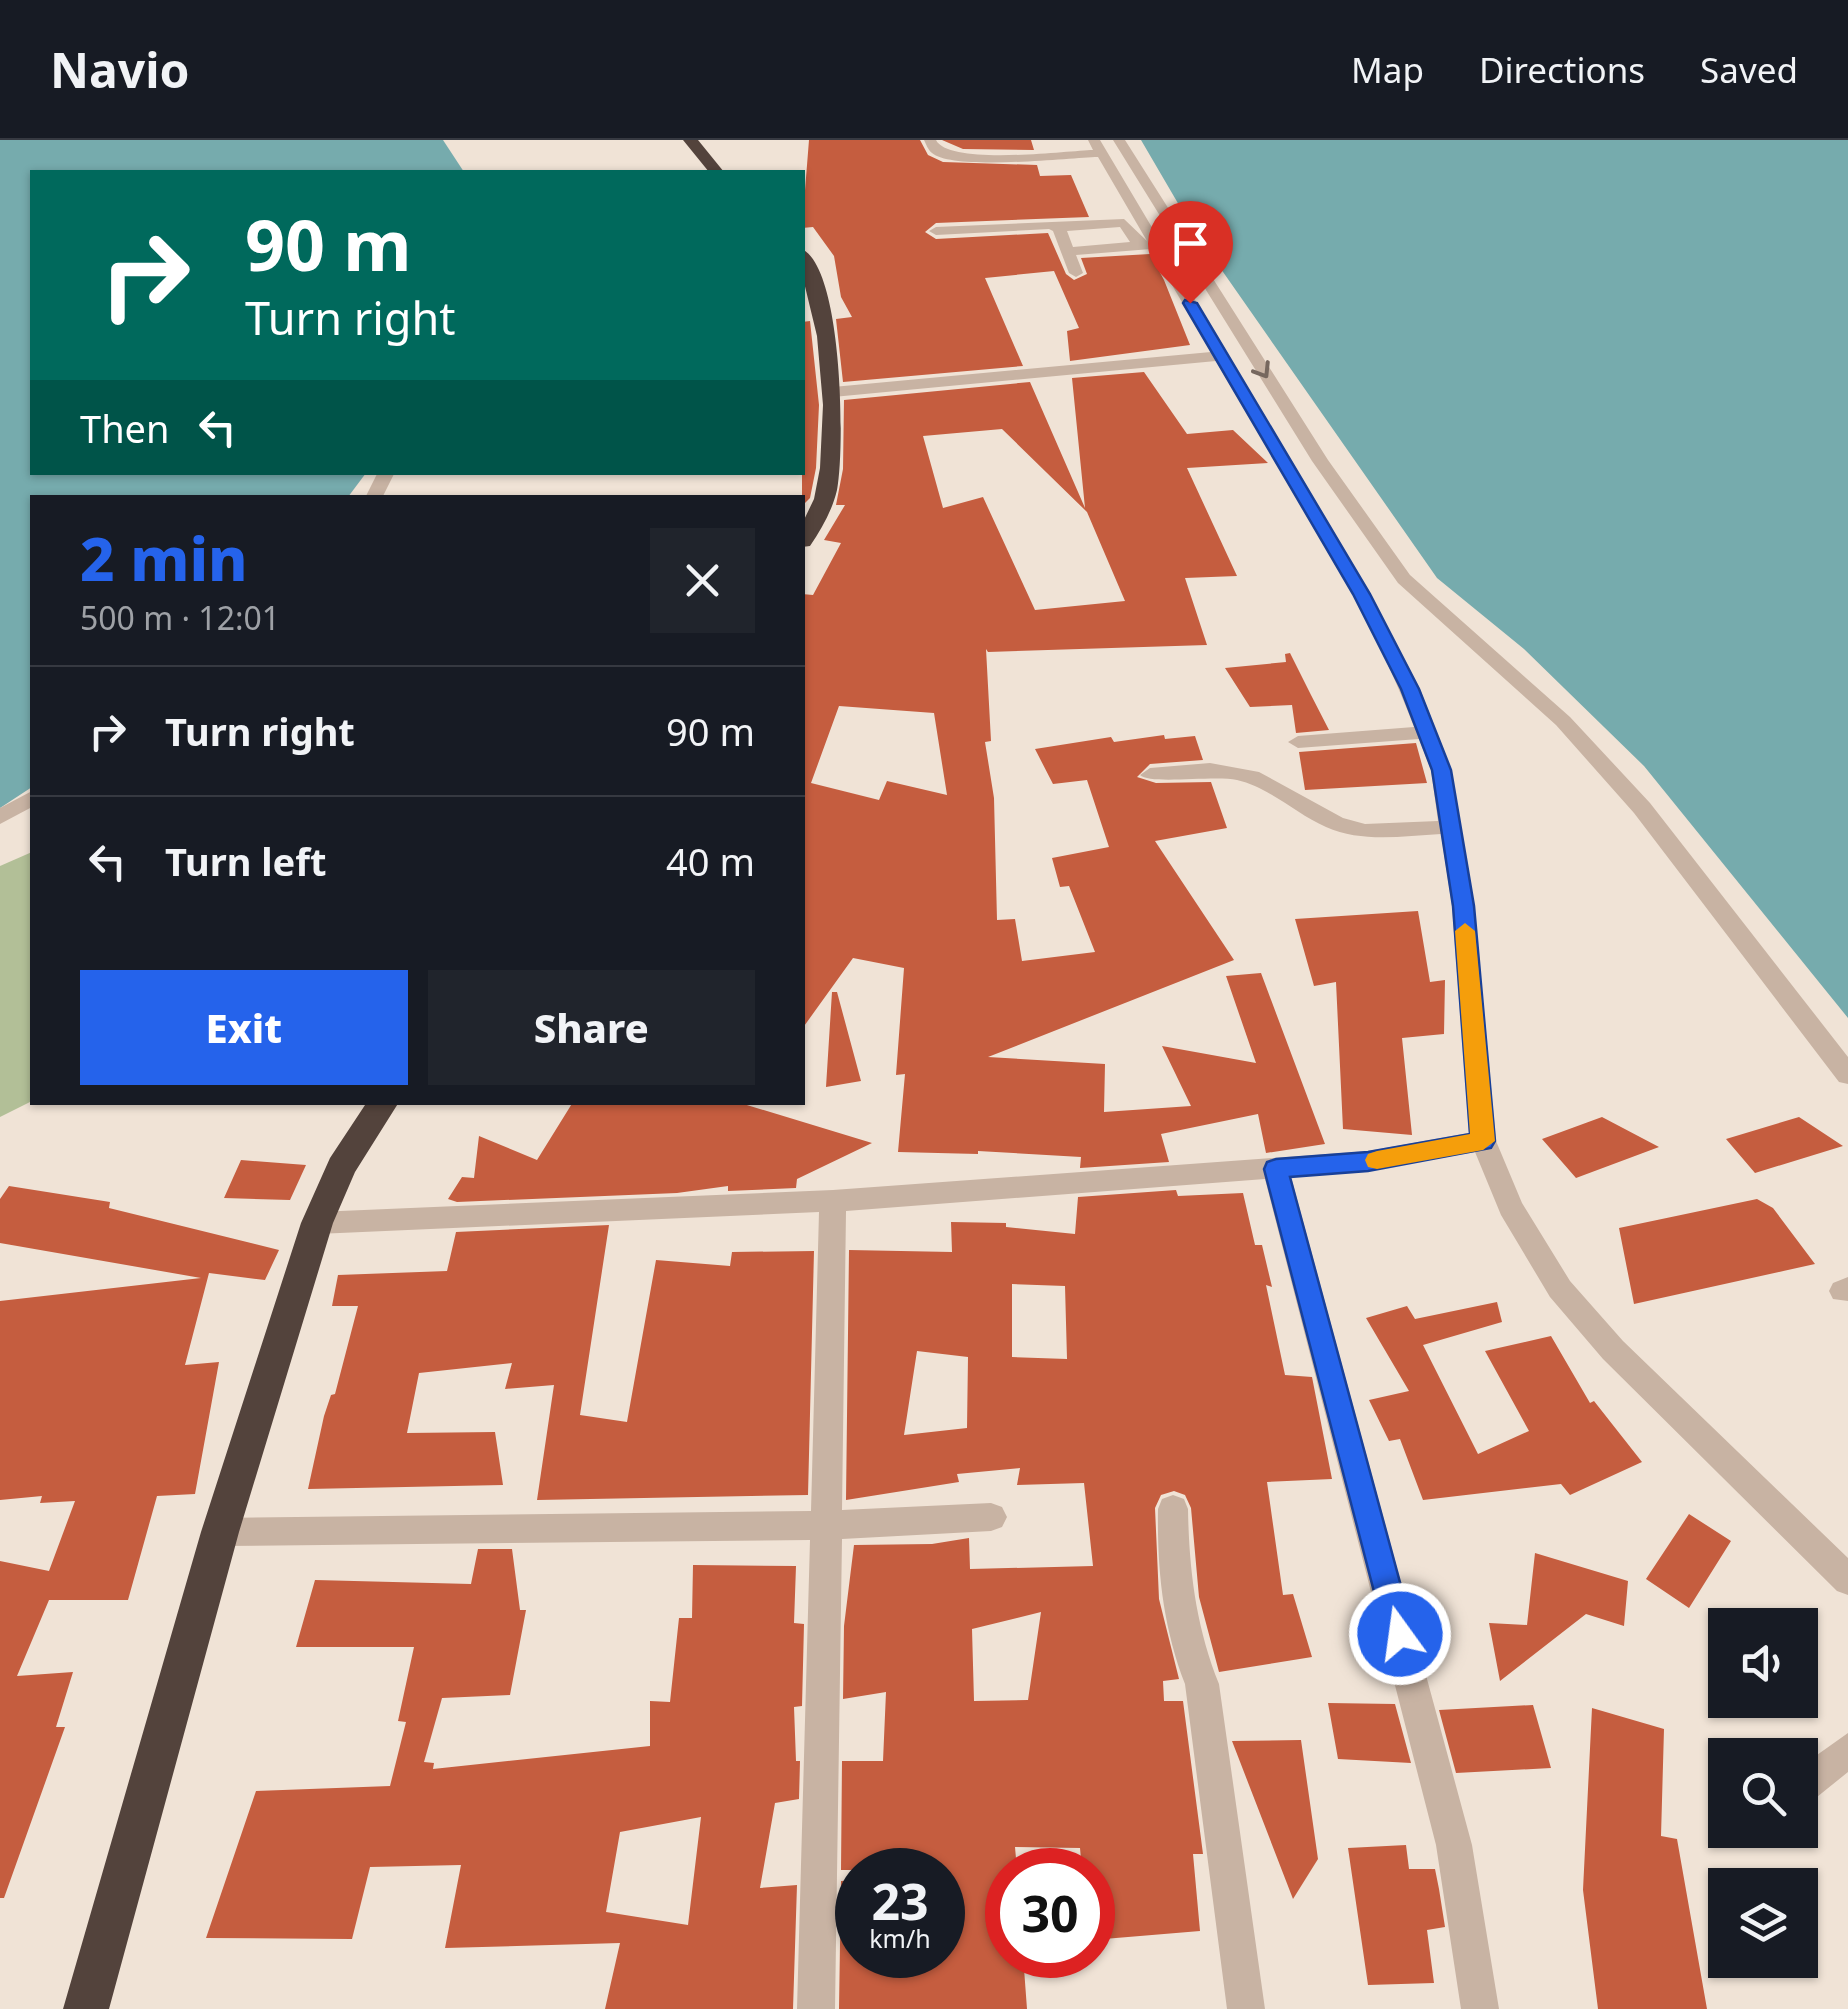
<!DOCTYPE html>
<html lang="en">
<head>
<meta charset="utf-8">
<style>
	:root { --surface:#171b24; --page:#20242c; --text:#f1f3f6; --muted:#9ea1a6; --line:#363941; --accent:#2563eb }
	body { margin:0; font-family:"Noto Sans",sans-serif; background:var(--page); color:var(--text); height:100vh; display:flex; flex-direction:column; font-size:38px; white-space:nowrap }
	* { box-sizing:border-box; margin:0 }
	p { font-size:32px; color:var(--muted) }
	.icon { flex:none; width:55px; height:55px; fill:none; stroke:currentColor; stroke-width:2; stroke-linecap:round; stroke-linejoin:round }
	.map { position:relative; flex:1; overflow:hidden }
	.panel { position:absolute; left:30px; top:355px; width:775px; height:610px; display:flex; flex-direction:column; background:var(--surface); border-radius:0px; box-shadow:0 2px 8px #0004 }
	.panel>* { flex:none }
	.guide { position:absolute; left:30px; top:30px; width:775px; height:305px; border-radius:0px; box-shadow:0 2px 8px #0004; background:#00695c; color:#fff; overflow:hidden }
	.buttons { position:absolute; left:1708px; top:1468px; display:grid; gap:20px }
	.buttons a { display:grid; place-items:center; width:110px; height:110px; border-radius:0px; background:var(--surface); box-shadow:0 2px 8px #0004; font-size:50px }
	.speed { position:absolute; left:835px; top:1708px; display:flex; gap:20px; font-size:50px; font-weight:700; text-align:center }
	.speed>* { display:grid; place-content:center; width:130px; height:130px; border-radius:50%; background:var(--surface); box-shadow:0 2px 8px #0004; line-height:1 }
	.speed small { font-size:25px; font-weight:400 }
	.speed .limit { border:15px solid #d22; background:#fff; color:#111 }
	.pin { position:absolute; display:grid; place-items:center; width:85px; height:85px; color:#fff; margin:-102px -42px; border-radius:50% 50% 50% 0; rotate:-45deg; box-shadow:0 0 10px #0007 }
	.pin .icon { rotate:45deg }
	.me { position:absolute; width:110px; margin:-55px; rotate:346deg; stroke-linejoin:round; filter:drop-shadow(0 0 8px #0008) }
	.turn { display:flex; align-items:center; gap:35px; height:210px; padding:0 50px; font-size:45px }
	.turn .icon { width:130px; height:130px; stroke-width:2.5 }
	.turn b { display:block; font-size:70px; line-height:85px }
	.then { display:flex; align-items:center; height:95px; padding:0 50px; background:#0003; gap:20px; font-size:38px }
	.round { display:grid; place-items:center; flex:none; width:105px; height:105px; border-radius:0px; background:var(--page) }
	.overview { display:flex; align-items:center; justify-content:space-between; height:170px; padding:0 50px }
	h1 { font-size:60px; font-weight:800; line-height:75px; color:var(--accent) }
	.primary-button { display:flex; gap:20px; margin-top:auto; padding:20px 50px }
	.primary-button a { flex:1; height:115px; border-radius:0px; background:var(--accent); color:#fff; font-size:40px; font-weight:800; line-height:115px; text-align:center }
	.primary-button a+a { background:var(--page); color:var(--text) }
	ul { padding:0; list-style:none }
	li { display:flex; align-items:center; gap:30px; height:130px; padding:0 50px; border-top:2px solid var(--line) }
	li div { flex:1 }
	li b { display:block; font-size:38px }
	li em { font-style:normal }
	header { display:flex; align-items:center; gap:60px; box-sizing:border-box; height:140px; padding:0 50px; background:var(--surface); border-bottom:2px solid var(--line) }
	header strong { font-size:48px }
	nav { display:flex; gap:55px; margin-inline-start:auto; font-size:35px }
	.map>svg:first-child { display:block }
</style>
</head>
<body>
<header>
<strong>Navio</strong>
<nav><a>Map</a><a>Directions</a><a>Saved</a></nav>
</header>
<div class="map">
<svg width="1848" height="1869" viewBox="0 0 1848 1869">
	<rect width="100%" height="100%" fill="#f0e3d6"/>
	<path fill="#b2bf97" d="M 32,712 L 32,961 L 0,977 L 0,726 Z"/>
	<path fill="#76abad" d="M 0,0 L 443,0 L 464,32 L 32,32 L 32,332 L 366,333 L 348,357 L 32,358 L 32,647 L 0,668 Z
		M 1141,0 L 1848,0 L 1848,878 L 1644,626 L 1524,509 L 1437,438 L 1193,89 Z"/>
	<path fill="#c55d3f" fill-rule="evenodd" d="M 809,0 L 920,0 L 928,15 L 943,22 L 1037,25 L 1040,36 L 1071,35 L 1089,77 L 936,83 L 925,92 L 936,99 L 1048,93 L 1066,134 L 1074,140 L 1087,134 L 1081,118 L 1150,114 L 1164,140 L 1190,205 L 1070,221 L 1067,191 L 1079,188 L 1054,131 L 985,138 L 1023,226 L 843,242 L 836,179 L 852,177 L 841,157 L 834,116 L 813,87 L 802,88 Z
		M 942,0 L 1031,0 L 1034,10 L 963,9 Z
		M 810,181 L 819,265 L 816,328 L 810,358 L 802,366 L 802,182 Z
		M 1144,232 L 1187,294 L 1233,290 L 1268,323 L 1187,328 L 1237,436 L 1185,438 L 1207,505 L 988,512 L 986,509 L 991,601 L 985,602 L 994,658 L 997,780 L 1015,779 L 1022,821 L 1095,812 L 1069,746 L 1060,747 L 1052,718 L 1109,707 L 1087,640 L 1053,644 L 1035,609 L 1111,597 L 1114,602 L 1164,595 L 1165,599 L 1195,596 L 1203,620 L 1150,624 L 1137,637 L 1156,643 L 1211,642 L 1227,688 L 1155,701 L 1234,820 L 988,917 L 1105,924 L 1104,972 L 1191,966 L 1162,906 L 1256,923 L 1226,836 L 1261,833 L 1325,1004 L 1266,1013 L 1258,974 L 1161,994 L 1169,1022 L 1080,1028 L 1081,1017 L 978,1011 L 978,1014 L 898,1012 L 905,934 L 896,935 L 904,828 L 853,818 L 802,889 L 802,454 L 813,455 L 841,403 L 824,400 L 845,365 L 836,365 L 843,329 L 844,260 L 1030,242 L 1085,368 L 1072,238 ZM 1002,289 L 1087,372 L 1125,461 L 1035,470 L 983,357 L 943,368 L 923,296 ZM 839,566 L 934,573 L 947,655 L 887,641 L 879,660 L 811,643 Z
		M 1290,513 L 1311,555 L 1329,590 L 1296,593 L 1292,565 L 1250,567 L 1225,528 L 1286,522 L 1285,514 Z
		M 1416,603 L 1427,643 L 1305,650 L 1299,612 Z
		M 1418,771 L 1430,842 L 1445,840 L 1444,894 L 1402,898 L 1412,995 L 1343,989 L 1336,842 L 1314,846 L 1295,779 Z
		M 832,852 L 837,852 L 861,941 L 826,947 Z
		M 573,962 L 737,962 L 872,1003 L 797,1039 L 796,1048 L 728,1051 L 728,1046 L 677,1053 L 457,1062 L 448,1059 L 462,1037 L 474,1038 L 479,996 L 537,1020 Z
		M 1602,977 L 1659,1007 L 1576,1038 L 1542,999 Z
		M 1799,977 L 1843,1006 L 1755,1033 L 1726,999 Z
		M 241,1020 L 306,1025 L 290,1060 L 224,1058 Z
		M 9,1046 L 110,1062 L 109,1068 L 279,1110 L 265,1140 L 209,1133 L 185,1225 L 219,1222 L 195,1354 L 157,1356 L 128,1460 L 49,1460 L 17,1536 L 73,1532 L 56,1587 L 65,1587 L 4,1758 L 0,1758 L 0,1421 L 49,1431 L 75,1361 L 40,1363 L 42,1356 L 0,1360 L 0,1161 L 201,1138 L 0,1103 L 0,1059 Z
		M 1176,1050 L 1178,1056 L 1243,1053 L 1255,1105 L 1262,1105 L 1272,1147 L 1266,1145 L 1285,1235 L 1312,1237 L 1332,1339 L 1267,1342 L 1283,1455 L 1293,1454 L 1312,1517 L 1219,1532 L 1199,1457 L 1191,1368 L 1185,1355 L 1174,1351 L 1161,1355 L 1155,1368 L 1159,1459 L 1179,1539 L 1163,1541 L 1164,1561 L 1183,1561 L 1203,1714 L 1193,1714 L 1200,1791 L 1092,1800 L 1092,1730 L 1082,1730 L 1080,1708 L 1015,1707 L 1017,1730 L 1008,1730 L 1008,1815 L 1023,1815 L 1027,1869 L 839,1869 L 841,1741 L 858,1740 L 858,1815 L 942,1815 L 942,1730 L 841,1730 L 842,1621 L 883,1621 L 886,1552 L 843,1559 L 844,1486 L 854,1405 L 932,1404 L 969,1398 L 970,1429 L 1093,1426 L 1084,1343 L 1017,1345 L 1020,1328 L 957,1334 L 959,1342 L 846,1360 L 849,1110 L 952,1112 L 951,1082 L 1006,1083 L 1006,1087 L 1075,1094 L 1078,1057 ZM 1012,1144 L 1065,1146 L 1067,1219 L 1012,1217 ZM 917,1211 L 968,1217 L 967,1288 L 904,1295 ZM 1041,1472 L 1028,1560 L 974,1561 L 972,1489 Z
		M 1757,1059 L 1773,1068 L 1815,1124 L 1634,1164 L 1619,1088 Z
		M 609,1085 L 580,1275 L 627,1282 L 656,1120 L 730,1126 L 732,1112 L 814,1111 L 808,1355 L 537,1360 L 554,1245 L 505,1249 L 512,1223 L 419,1233 L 407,1293 L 495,1292 L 503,1345 L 308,1349 L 324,1276 L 331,1255 L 335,1254 L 358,1166 L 332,1166 L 338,1135 L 447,1131 L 456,1092 Z
		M 1497,1162 L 1502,1182 L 1423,1205 L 1478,1314 L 1529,1291 L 1485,1211 L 1551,1196 L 1590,1263 L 1594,1261 L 1642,1322 L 1570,1355 L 1561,1344 L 1423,1360 L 1400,1299 L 1389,1301 L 1369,1260 L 1409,1251 L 1366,1178 L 1407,1166 L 1415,1179 Z
		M 1689,1374 L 1731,1401 L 1689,1468 L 1646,1439 Z
		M 478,1409 L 512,1409 L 520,1470 L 526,1470 L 510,1555 L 442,1558 L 424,1622 L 434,1623 L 433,1629 L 650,1606 L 650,1561 L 670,1562 L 679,1478 L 692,1478 L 693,1425 L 796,1426 L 794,1483 L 804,1484 L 802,1566 L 794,1567 L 796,1621 L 800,1621 L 799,1659 L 775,1663 L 760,1748 L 797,1745 L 793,1869 L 605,1869 L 620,1803 L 445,1808 L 461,1725 L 370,1727 L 352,1799 L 206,1798 L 256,1651 L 390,1646 L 406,1582 L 398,1581 L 414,1507 L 296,1507 L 315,1440 L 471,1444 ZM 701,1677 L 688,1785 L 606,1772 L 620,1692 Z
		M 1535,1413 L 1628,1441 L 1624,1486 L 1586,1474 L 1500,1541 L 1489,1483 L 1527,1485 Z
		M 1328,1563 L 1395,1564 L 1411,1623 L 1338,1619 Z
		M 1533,1565 L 1551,1628 L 1456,1633 L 1439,1570 Z
		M 1592,1568 L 1664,1589 L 1661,1696 L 1677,1699 L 1707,1869 L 1598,1869 L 1583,1750 Z
		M 1301,1600 L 1318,1719 L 1293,1759 L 1232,1601 Z
		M 1406,1705 L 1409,1729 L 1435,1729 L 1439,1749 L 1445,1787 L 1427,1790 L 1434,1843 L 1368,1845 L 1348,1708 Z"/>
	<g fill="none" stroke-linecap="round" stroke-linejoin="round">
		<path fill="#c8b3a3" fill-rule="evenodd" d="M 924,0 L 936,0 C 949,26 1064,11 1093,10 L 1088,0 L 1100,0 L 1370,454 L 1420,549 L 1451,630 L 1474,766 L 1496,1001 L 1522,1063 L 1570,1141 L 1623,1201 L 1848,1418 L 1848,1455 L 1837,1451 L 1603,1219 L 1550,1157 L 1501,1075 L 1475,1012 L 1368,1031 L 1291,1037 L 1472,1705 L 1499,1869 L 1461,1869 L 1436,1705 L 1265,1039 L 846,1071 L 842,1370 L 991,1363 L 1002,1367 L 1007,1377 L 1002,1387 L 991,1391 L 842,1399 L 835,1869 L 797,1869 L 810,1400 L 220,1406 L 209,1402 L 204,1392 L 209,1382 L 220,1378 L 811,1371 L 819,1072 L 317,1094 L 307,1091 L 303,1083 L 307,1075 L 317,1072 L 833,1050 L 1368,1011 L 1469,993 L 1452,766 L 1441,694 C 1402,696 1362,703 1326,687 C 1296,674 1269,647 1237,640 C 1214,635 1150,645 1140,635 L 1150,628 L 1210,623 L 1259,632 L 1343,678 L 1365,684 L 1438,681 L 1431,630 L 1419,599 L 1298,608 L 1288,602 L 1298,596 L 1414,587 C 1366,458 1285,340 1216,221 L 833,257 L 825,252 L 833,247 L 1211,212 L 1151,109 L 1076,115 L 1083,133 L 1076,137 L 1069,133 L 1053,91 L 1049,89 L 936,95 L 929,91 L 936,87 L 1124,79 L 1147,101 L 1098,17 C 1066,18 953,31 932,13 C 928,10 926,4 924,0 ZM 1120,87 L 1130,102 L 1073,107 L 1067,91 Z
			M 1113,0 L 1125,0 L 1328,320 L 1410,435 L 1570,577 L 1650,663 L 1848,917 L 1848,944 L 1839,942 L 1634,673 L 1556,585 L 1398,443 L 1312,321 Z
			M 378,332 L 395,332 L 382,358 L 365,358 Z
			M 32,651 L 32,667 L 0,684 L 0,668 Z
			M 1848,1137 L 1848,1161 L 1833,1159 L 1829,1151 L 1833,1143 Z
			M 1173,1355 L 1184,1359 L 1188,1369 C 1189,1430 1196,1487 1219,1544 L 1265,1869 L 1227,1869 L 1185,1544 C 1163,1487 1157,1430 1158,1369 L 1162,1359 Z
			M 1848,1593 L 1848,1632 L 1812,1661 L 1800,1666 L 1800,1627 Z"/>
		<path fill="#53433c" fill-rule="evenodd" d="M 683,0 L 698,0 L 724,32 L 709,32 Z
			M 802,109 C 843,129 845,308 837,350 C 832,371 822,388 810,406 L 802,407 L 802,384 L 814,359 L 820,328 L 823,265 L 817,196 L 802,134 Z
			M 367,962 L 399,962 L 355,1032 L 333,1083 L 239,1392 L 109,1869 L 63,1869 L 201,1392 L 301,1083 L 330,1018 Z"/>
	</g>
	<defs><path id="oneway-chevron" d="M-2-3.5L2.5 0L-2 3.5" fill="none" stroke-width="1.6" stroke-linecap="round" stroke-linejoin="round" transform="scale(2.5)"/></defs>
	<use stroke="#76675e" href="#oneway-chevron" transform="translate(1263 231) rotate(58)"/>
	<path fill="#2563eb" stroke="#184099" stroke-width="2.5" d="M 1185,160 L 1197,163 L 1370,454 L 1419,549 L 1451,630 L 1474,766 L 1495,1001 L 1491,1008 L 1368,1031 L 1290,1037 L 1414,1494 L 1410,1504 L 1400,1509 L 1389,1504 L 1385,1494 L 1264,1029 L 1267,1022 L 1276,1019 L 1368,1012 L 1470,994 L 1453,766 L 1432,630 L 1401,549 L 1353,454 L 1183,163 Z"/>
	<path fill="#f59e0b" d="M 1465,783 L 1475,791 L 1495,1001 L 1483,1010 L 1377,1029 L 1368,1027 L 1365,1020 L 1368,1014 L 1377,1011 L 1470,994 L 1455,791 Z"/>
</svg>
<div class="buttons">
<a><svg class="icon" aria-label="sound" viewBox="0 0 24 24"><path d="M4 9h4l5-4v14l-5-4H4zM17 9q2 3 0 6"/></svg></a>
<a><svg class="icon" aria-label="search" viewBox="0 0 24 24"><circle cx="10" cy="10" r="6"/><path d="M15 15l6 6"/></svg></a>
<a><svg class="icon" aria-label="layers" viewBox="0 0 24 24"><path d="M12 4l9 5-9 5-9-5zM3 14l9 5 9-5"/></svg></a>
</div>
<div class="speed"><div>23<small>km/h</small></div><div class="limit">30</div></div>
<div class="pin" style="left:1190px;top:163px;background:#d93025"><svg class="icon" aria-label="arrive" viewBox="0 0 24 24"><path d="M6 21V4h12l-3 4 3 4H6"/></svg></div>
<svg class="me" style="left:1400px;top:1494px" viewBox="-20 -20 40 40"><circle r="17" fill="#2563eb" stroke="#fff" stroke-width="3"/><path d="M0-11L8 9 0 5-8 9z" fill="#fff"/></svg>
<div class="guide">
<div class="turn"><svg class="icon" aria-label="right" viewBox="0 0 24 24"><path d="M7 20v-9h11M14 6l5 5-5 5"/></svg><div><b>90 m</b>Turn right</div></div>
<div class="then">Then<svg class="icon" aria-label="left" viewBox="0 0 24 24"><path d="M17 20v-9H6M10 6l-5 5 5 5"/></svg></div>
</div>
<section class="panel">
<div class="overview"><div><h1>2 min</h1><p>500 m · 12:01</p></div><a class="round"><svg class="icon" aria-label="close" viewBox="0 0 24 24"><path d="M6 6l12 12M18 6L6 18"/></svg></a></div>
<ul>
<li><svg class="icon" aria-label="right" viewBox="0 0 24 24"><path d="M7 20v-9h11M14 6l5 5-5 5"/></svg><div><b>Turn right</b></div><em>90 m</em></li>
<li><svg class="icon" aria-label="left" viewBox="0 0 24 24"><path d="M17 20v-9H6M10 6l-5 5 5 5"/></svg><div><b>Turn left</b></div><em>40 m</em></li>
</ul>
<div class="primary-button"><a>Exit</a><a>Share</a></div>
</section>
</div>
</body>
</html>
